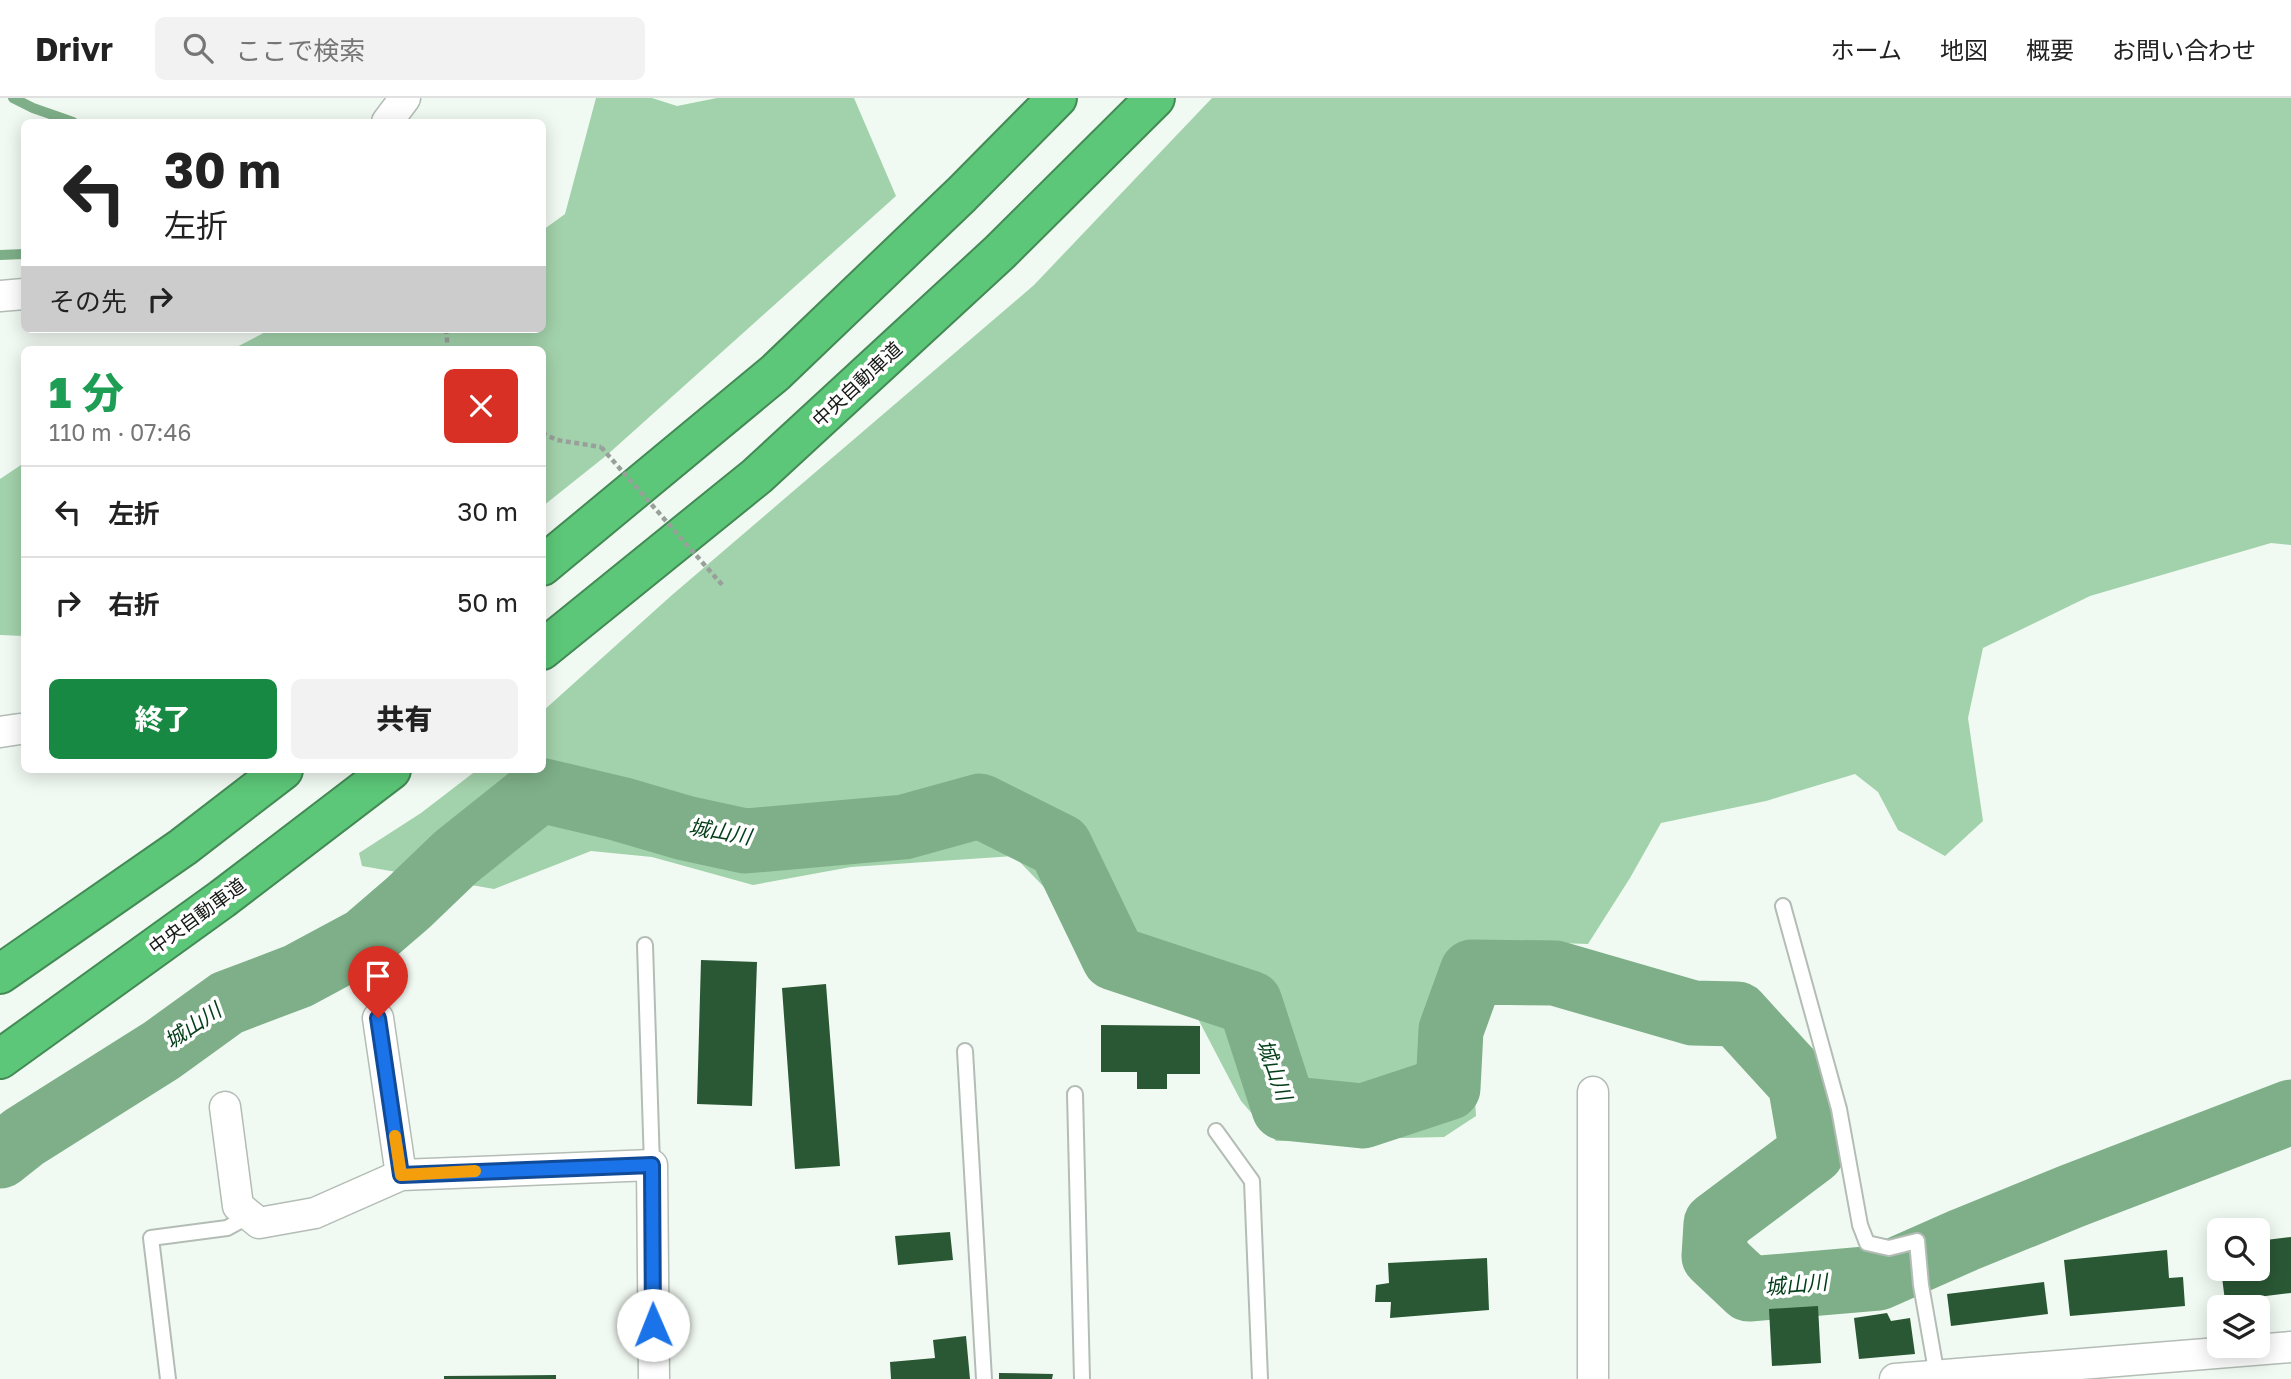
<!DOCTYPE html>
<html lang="ja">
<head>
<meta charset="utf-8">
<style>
	:root { --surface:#fff; --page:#f2f2f2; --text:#222; --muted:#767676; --line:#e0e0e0; --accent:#188942 }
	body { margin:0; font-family:"Golos Text","Noto Sans JP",sans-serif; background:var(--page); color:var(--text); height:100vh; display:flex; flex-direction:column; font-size:26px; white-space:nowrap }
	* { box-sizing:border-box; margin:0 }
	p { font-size:23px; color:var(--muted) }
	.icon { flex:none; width:38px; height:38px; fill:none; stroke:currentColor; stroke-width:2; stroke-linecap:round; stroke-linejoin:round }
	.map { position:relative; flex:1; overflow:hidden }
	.sheet { position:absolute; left:21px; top:248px; width:525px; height:427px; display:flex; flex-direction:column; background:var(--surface); border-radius:10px; box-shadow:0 4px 18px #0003 }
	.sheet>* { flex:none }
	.banner { position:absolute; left:21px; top:21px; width:525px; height:214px; border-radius:10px; box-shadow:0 4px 18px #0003; background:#fff; color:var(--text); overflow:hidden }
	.buttons { position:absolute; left:2207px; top:1120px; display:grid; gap:14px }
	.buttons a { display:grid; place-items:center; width:63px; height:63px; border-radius:10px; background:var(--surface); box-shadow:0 4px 18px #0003; font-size:35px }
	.pin { position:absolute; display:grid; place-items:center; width:60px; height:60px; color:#fff; margin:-72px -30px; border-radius:50% 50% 50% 0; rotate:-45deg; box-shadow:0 0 7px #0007 }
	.pin .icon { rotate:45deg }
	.me { position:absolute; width:77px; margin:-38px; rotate:359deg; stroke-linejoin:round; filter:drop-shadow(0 0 5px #0008) }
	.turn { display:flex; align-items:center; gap:24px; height:147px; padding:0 28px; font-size:32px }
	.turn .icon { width:91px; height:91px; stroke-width:2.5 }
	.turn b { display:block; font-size:49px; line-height:60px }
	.then { display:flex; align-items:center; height:66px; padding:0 28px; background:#0003; gap:14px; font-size:26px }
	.round { display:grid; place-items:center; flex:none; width:74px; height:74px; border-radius:10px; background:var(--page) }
	.head { display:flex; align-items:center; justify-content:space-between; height:119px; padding:0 28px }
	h1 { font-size:42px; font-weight:800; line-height:52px; color:#1e9e55 }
	.action { display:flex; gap:14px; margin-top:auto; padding:14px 28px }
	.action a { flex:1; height:80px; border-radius:10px; background:var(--accent); color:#fff; font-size:28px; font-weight:800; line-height:80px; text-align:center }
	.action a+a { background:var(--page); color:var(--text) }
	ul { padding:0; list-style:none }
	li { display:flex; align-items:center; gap:21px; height:91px; padding:0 28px; border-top:2px solid var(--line) }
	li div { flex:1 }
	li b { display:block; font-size:26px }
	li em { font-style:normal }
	header { display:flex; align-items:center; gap:42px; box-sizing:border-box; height:98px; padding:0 35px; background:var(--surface); border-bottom:2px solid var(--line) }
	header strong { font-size:33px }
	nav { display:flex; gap:38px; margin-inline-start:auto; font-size:24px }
	.search { width:490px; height:63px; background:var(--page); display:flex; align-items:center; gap:18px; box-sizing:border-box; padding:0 24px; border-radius:10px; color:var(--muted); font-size:26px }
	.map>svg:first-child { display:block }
</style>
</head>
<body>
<header>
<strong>Drivr</strong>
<div class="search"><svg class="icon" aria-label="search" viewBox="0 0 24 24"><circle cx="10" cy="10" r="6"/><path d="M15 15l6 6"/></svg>ここで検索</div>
<nav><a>ホーム</a><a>地図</a><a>概要</a><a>お問い合わせ</a></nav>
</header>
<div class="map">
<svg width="2291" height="1281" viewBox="0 0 2291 1281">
	<rect width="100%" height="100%" fill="#f1faf2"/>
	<path fill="#a2d2ab" d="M 596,0 L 652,0 L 677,8 L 717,0 L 854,0 L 896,98 L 607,357 L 543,408 L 542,252 L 231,252 L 271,231 L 542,231 L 543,132 L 565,116 Z
		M 1212,0 L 2291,0 L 2291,447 L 2271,445 L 2090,498 L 1983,550 L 1968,620 L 1983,723 L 1945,758 L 1898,732 L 1878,694 L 1855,676 L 1766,703 L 1661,725 L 1630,780 L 1588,846 L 1503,843 L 1470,922 L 1476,1018 L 1444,1039 L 1276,1043 L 1241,1003 L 1196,917 L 1142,891 L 1014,758 L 851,769 L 753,787 L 652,759 L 591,753 L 494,791 L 362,768 L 359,755 L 421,715 L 477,672 L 542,672 L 543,613 L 672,497 L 1034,187 Z
		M 24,365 L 24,538 L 0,537 L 0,381 Z"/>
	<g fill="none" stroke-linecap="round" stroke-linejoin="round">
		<path stroke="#7eaf88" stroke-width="10" d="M 13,0 L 33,10 L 73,24
			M 0,157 L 24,156"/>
		<path stroke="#7eaf88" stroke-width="65" d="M 0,1058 L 24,1039 L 162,952 L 227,905 L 298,878 L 365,842 L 408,805 L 456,759 L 540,692 L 620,711 L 685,730 L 745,743 L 904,729 L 980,708 L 1060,748 L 1114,860 L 1250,905 L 1284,1010 L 1363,1018 L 1448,990 L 1451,932 L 1472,874 L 1555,875 L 1693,915 L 1737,916 L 1800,985 L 1812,1054 L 1716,1126 L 1714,1158 L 1749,1191 L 1878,1180 L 1964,1142 L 2072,1098 L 2291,1014"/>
	</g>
	<path fill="#2a5835" d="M 701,862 L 757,864 L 752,1008 L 697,1006 Z
		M 826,886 L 840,1068 L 795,1071 L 782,890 Z
		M 1101,927 L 1200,928 L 1200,976 L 1167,976 L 1167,991 L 1137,991 L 1137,974 L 1101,974 Z
		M 950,1134 L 953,1162 L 898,1167 L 895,1138 Z
		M 2291,1139 L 2291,1195 L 2225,1203 L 2221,1171 L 2258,1171 L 2258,1143 Z
		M 2167,1152 L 2169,1180 L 2183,1179 L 2185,1208 L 2070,1218 L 2064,1162 Z
		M 1487,1160 L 1489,1212 L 1390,1220 L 1391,1204 L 1375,1204 L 1376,1187 L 1389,1185 L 1388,1165 Z
		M 2044,1184 L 2048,1216 L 1951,1228 L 1947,1196 Z
		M 1818,1208 L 1821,1265 L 1772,1268 L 1769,1211 Z
		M 1887,1215 L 1891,1223 L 1910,1220 L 1915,1256 L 1859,1261 L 1854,1220 Z
		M 966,1238 L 970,1281 L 891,1281 L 890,1264 L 935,1260 L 933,1242 Z
		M 999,1275 L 1053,1276 L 1052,1281 L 999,1281 Z
		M 556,1277 L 556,1281 L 444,1281 L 444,1278 Z"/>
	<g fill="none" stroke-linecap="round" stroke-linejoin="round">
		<g stroke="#b4bdb5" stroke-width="18">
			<path id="service" d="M 1783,808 L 1839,1011 L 1860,1127 L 1867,1145 L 1889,1150 L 1917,1143 L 1921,1187 L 1937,1278
				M 645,847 L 652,1067
				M 965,953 L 984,1281
				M 1075,996 L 1082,1281
				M 1216,1033 L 1252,1083 L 1260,1281
				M 168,1281 L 151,1140 L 227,1130 L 249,1118"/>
		</g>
		<g stroke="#b4bdb5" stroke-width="33">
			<path id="minor" d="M 387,24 L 405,0
				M 0,198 L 24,196
				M 0,634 L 20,631
				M 378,920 L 401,1077
				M 1593,994 L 1593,1281
				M 225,1009 L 238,1108 L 259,1125 L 315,1115 L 401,1077 L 652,1067 L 654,1281
				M 1895,1281 L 2291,1249"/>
		</g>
		<g stroke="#438a55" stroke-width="42">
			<path id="motorway" d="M 542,468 L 775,275 L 961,97 L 1057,0
				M 542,552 L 757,378 L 1000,154 L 1155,0
				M 0,876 L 183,749 L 283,672
				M 0,961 L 222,801 L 391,672"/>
		</g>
		<path stroke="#99a09a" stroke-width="4.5" stroke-dasharray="5 3.5" stroke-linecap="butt" d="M 446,231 L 448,252
			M 542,335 L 557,342 L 601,349"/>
		<use href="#service" stroke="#fff" stroke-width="14"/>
		<use href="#minor" stroke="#fff" stroke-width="30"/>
		<use href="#motorway" stroke="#5cc778" stroke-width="38"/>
		<path stroke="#99a09a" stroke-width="4.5" stroke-dasharray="5 3.5" stroke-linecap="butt" d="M 601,349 L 724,489"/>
	</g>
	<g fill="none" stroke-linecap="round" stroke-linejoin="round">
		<g stroke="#114b97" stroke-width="18">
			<path id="route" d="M 378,920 L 401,1077 L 652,1067 L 653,1227"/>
		</g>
		<use href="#route" stroke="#1a73e8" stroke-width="12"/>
		<path stroke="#f59e0b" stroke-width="12" d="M 395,1038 L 401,1077 L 475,1073"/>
	</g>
	<g text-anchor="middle" stroke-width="7" stroke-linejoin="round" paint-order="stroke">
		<g font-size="19" fill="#151815" stroke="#fff">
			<text transform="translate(857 286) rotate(-43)" y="7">中央自動車道</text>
			<text transform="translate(197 818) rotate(-36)" y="7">中央自動車道</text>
		</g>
		<g font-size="21" font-style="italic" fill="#05401a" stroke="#fff">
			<text transform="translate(720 734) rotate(10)" y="7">城山川</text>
			<text transform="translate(193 928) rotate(-34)" y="7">城山川</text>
			<text transform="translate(1274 972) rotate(70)" y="7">城山川</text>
			<text transform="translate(1796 1187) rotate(-5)" y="7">城山川</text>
		</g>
	</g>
</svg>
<div class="buttons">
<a><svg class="icon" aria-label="search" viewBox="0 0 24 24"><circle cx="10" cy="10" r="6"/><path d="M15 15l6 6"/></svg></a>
<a><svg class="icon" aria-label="layers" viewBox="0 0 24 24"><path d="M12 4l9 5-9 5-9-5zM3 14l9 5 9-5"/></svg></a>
</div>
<div class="pin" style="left:378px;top:920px;background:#d93025"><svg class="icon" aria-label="arrive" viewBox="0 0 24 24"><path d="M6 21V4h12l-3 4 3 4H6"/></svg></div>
<svg class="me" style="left:653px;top:1227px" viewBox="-20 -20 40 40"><circle r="19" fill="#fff"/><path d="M0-13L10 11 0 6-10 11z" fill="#1a73e8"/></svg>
<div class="banner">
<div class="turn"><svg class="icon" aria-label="left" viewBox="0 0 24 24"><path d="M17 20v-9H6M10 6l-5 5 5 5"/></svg><div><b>30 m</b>左折</div></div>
<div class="then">その先<svg class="icon" aria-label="right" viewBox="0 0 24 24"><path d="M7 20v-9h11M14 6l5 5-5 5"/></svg></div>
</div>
<section class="sheet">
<div class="head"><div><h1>1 分</h1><p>110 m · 07:46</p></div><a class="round" style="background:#d93025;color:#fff"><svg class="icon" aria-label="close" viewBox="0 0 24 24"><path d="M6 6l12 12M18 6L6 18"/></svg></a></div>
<ul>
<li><svg class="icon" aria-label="left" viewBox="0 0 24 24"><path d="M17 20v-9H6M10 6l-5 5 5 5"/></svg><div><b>左折</b></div><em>30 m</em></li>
<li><svg class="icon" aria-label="right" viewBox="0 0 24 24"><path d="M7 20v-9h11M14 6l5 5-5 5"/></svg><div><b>右折</b></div><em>50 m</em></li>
</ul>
<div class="action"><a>終了</a><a>共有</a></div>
</section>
</div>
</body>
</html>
